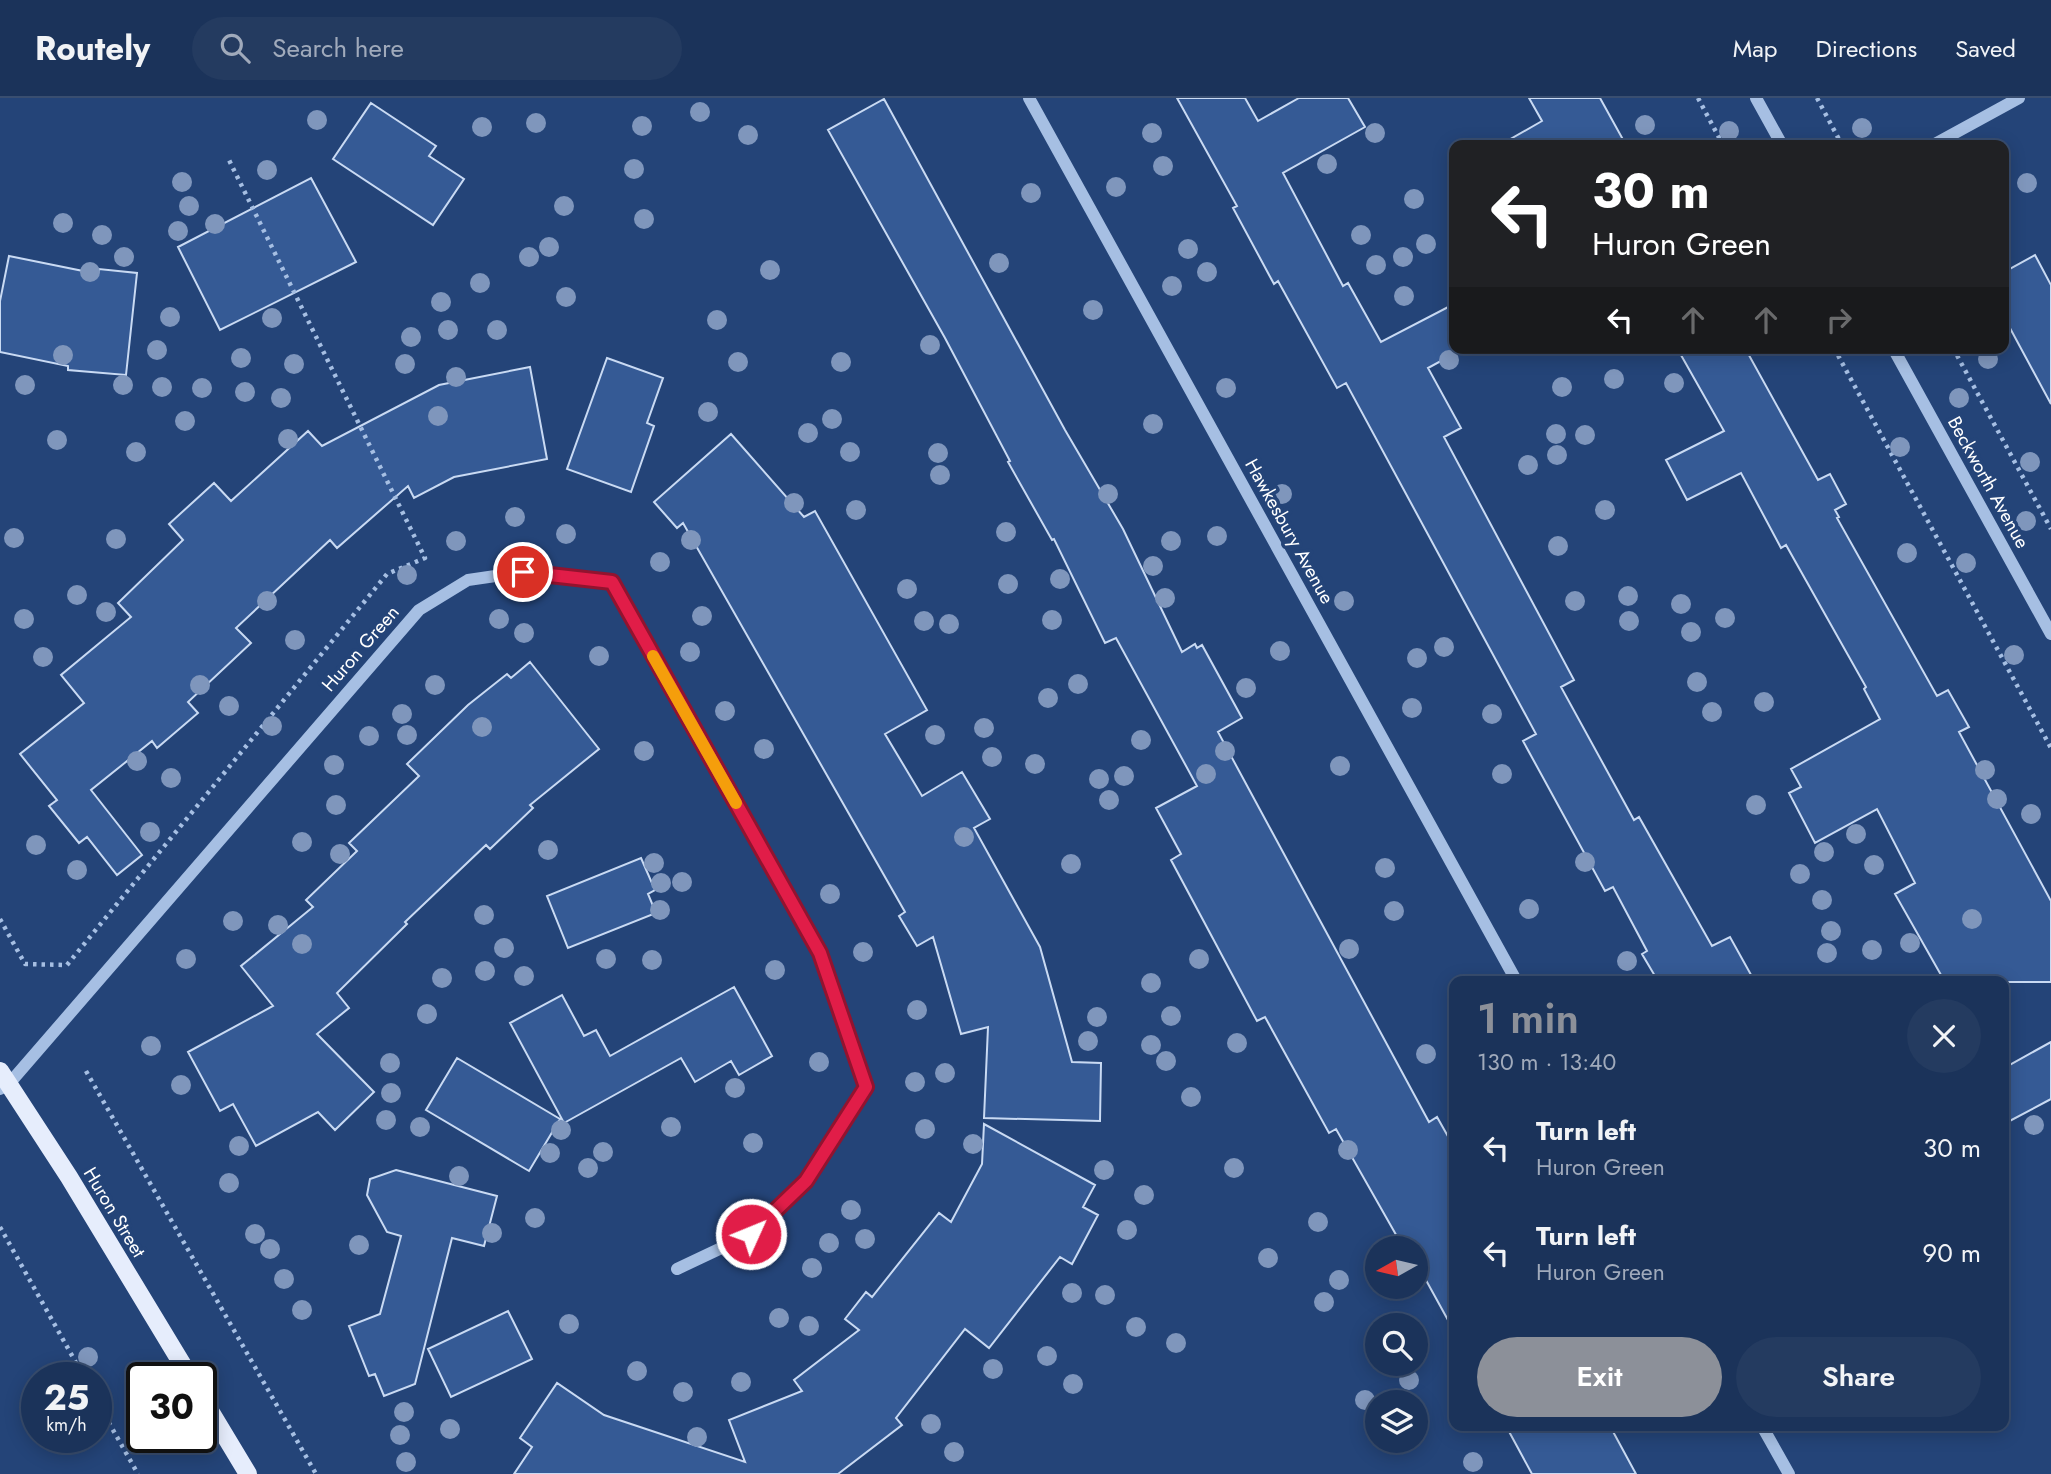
<!DOCTYPE html>
<html lang="en">
<head>
<meta charset="utf-8">
<style>
	:root { --surface:#1b335a; --page:#243b60; --text:#f1f3f6; --muted:#a0aabb; --line:#394e70; --accent:#8c9099 }
	body { margin:0; font-family:Jost,sans-serif; background:var(--page); color:var(--text); height:100vh; display:flex; flex-direction:column; font-size:26px; white-space:nowrap }
	* { box-sizing:border-box; margin:0 }
	p { font-size:23px; color:var(--muted) }
	.icon { flex:none; width:38px; height:38px; fill:none; stroke:currentColor; stroke-width:2; stroke-linecap:round; stroke-linejoin:round }
	.map { position:relative; flex:1; overflow:hidden }
	.details { position:absolute; left:1449px; top:878px; width:560px; height:455px; display:flex; flex-direction:column; background:var(--surface); border-radius:14px; box-shadow:0 4px 18px #0003,0 0 0 2px var(--line) }
	.details>* { flex:none }
	.guide { position:absolute; left:1449px; top:42px; width:560px; height:214px; border-radius:14px; box-shadow:0 4px 18px #0003,0 0 0 2px var(--line); background:#202124; color:#fff; overflow:hidden }
	.needle { width:46px; rotate:262deg }
	.buttons { position:absolute; left:1365px; top:1138px; display:grid; gap:14px }
	.buttons a { display:grid; place-items:center; width:63px; height:63px; border-radius:50%; background:var(--surface); box-shadow:0 4px 18px #0003,0 0 0 2px var(--line); font-size:35px }
	.speed { position:absolute; left:21px; top:1264px; display:flex; gap:14px; font-size:35px; font-weight:700; text-align:center }
	.speed>* { display:grid; place-content:center; width:91px; height:91px; border-radius:50%; background:var(--surface); box-shadow:0 4px 18px #0003,0 0 0 2px var(--line); line-height:1 }
	.speed small { font-size:18px; font-weight:400 }
	.speed .limit { border:4px solid #111; border-radius:10px; background:#fff; color:#111 }
	.pin { position:absolute; display:grid; place-items:center; width:60px; height:60px; color:#fff; margin:-30px; border:4px solid #fff; border-radius:50%; box-shadow:0 2px 7px #0007 }
	.me { position:absolute; width:77px; margin:-38px; rotate:46deg; stroke-linejoin:round; filter:drop-shadow(0 0 5px #0008) }
	.turn { display:flex; align-items:center; gap:24px; height:147px; padding:0 28px; font-size:32px }
	.turn .icon { width:91px; height:91px; stroke-width:2.5 }
	.turn b { display:block; font-size:49px; line-height:60px }
	.lanes { display:flex; align-items:center; height:66px; padding:0 28px; background:#0003; justify-content:center; gap:35px; direction:ltr }
	.lanes .off { opacity:.35 }
	.round { display:grid; place-items:center; flex:none; width:74px; height:74px; border-radius:37px; background:var(--page) }
	.head { display:flex; align-items:center; justify-content:space-between; height:119px; padding:0 28px }
	h1 { font-size:42px; font-weight:600; line-height:52px; color:var(--accent) }
	.action { display:flex; gap:14px; margin-top:auto; padding:14px 28px }
	.action a { flex:1; height:80px; border-radius:42px; background:var(--accent); color:#fff; font-size:28px; font-weight:600; line-height:80px; text-align:center }
	.action a+a { background:var(--page); color:var(--text) }
	ul { padding:0; list-style:none }
	li { display:flex; align-items:center; gap:21px; height:105px; padding:0 28px }
	li div { flex:1 }
	li b { display:block; font-size:26px }
	li em { font-style:normal }
	header { display:flex; align-items:center; gap:42px; box-sizing:border-box; height:98px; padding:0 35px; background:var(--surface); border-bottom:2px solid var(--line) }
	header strong { font-size:33px }
	nav { display:flex; gap:38px; margin-inline-start:auto; font-size:24px }
	.search { width:490px; height:63px; background:var(--page); display:flex; align-items:center; gap:18px; box-sizing:border-box; padding:0 24px; border-radius:38px; color:var(--muted); font-size:26px }
	.map>svg:first-child { display:block }
</style>
</head>
<body>
<header>
<strong>Routely</strong>
<div class="search"><svg class="icon" aria-label="search" viewBox="0 0 24 24"><circle cx="10" cy="10" r="6"/><path d="M15 15l6 6"/></svg>Search here</div>
<nav><a>Map</a><a>Directions</a><a>Saved</a></nav>
</header>
<div class="map">
<svg width="2051" height="1376" viewBox="0 0 2051 1376">
	<rect width="100%" height="100%" fill="#244478"/>
	<path fill="#355a95" stroke="#c9daf3" stroke-width="2" d="M 1177,0 L 1245,0 L 1258,23 L 1299,0 L 1348,0 L 1365,29 L 1283,75 L 1343,188 L 1348,185 L 1381,244 L 1454,206 L 1454,256 L 1428,270 L 1461,330 L 1444,339 L 1574,582 L 1561,589 L 1634,722 L 1639,719 L 1712,848 L 1730,839 L 1755,884 L 1643,884 L 1655,878 L 1642,856 L 1647,853 L 1613,789 L 1605,793 L 1523,643 L 1536,636 L 1346,285 L 1337,290 L 1278,183 L 1274,186 L 1233,110 L 1237,108 Z
		M 1529,0 L 1600,0 L 1626,47 L 1500,47 L 1542,23 Z
		M 884,1 L 1065,332 L 1123,431 L 1182,554 L 1195,546 L 1197,550 L 1202,547 L 1242,620 L 1218,634 L 1429,1024 L 1437,1019 L 1454,1049 L 1454,1233 L 1416,1164 L 1416,1150 L 1408,1150 L 1406,1147 L 1403,1149 L 1336,1031 L 1329,1035 L 1265,919 L 1257,923 L 1171,762 L 1181,756 L 1156,710 L 1197,688 L 1116,540 L 1105,545 L 1054,441 L 1052,442 L 1008,364 L 1010,363 L 945,240 L 828,32 Z
		M 371,5 L 436,48 L 429,58 L 464,81 L 433,127 L 333,61 Z
		M 311,80 L 356,164 L 220,232 L 178,149 Z
		M 2035,157 L 2051,187 L 2051,306 L 2004,219 L 2004,174 Z
		M 9,158 L 98,176 L 99,171 L 137,175 L 126,277 L 68,272 L 68,268 L 0,254 L 0,203 Z
		M 1677,250 L 1745,250 L 1818,382 L 1830,376 L 1846,406 L 1835,412 L 1839,419 L 1837,420 L 1937,598 L 1948,592 L 1969,629 L 1959,634 L 2051,803 L 2051,884 L 1945,884 L 1895,796 L 1915,785 L 1877,711 L 1815,745 L 1789,695 L 1801,689 L 1791,671 L 1880,621 L 1864,591 L 1866,589 L 1786,447 L 1781,450 L 1741,375 L 1687,402 L 1666,362 L 1724,333 Z
		M 607,260 L 663,280 L 647,325 L 654,328 L 631,394 L 567,371 Z
		M 530,269 L 547,361 L 454,379 L 414,400 L 408,388 L 337,450 L 330,442 L 236,530 L 251,545 L 188,604 L 198,615 L 157,650 L 152,643 L 91,692 L 142,757 L 117,777 L 87,739 L 79,745 L 49,708 L 57,702 L 20,656 L 84,605 L 61,577 L 131,519 L 118,505 L 183,442 L 169,426 L 214,385 L 231,403 L 308,333 L 322,348 L 439,287 Z
		M 731,336 L 804,419 L 815,413 L 927,612 L 885,636 L 922,698 L 962,674 L 990,721 L 974,730 L 1040,849 L 1072,964 L 1101,965 L 1100,1023 L 984,1020 L 988,929 L 961,936 L 933,839 L 917,848 L 899,818 L 905,814 L 683,425 L 677,430 L 654,404 Z
		M 530,564 L 599,651 L 530,707 L 533,710 L 490,751 L 486,747 L 405,824 L 407,826 L 337,895 L 349,910 L 317,936 L 374,994 L 335,1032 L 318,1014 L 256,1048 L 233,1006 L 220,1013 L 188,954 L 273,908 L 241,868 L 313,809 L 306,802 L 357,753 L 349,745 L 419,678 L 407,666 L 468,607 L 507,576 L 511,580 Z
		M 641,760 L 655,792 L 648,796 L 656,815 L 568,850 L 547,798 Z
		M 734,889 L 772,958 L 739,977 L 731,963 L 695,984 L 681,960 L 564,1025 L 510,925 L 562,897 L 584,938 L 596,932 L 610,958 Z
		M 2051,944 L 2051,1001 L 2004,1026 L 2004,970 Z
		M 457,960 L 560,1021 L 529,1073 L 426,1012 Z
		M 984,1026 L 1095,1087 L 1083,1109 L 1098,1117 L 1072,1166 L 1060,1159 L 989,1250 L 965,1231 L 896,1320 L 902,1327 L 838,1376 L 514,1376 L 532,1349 L 520,1340 L 557,1285 L 604,1317 L 745,1364 L 729,1322 L 802,1293 L 794,1282 L 859,1232 L 845,1221 L 866,1194 L 872,1199 L 939,1115 L 951,1124 L 982,1066 Z
		M 396,1072 L 497,1098 L 484,1148 L 452,1140 L 415,1286 L 384,1298 L 375,1276 L 369,1278 L 349,1228 L 380,1216 L 401,1138 L 387,1134 L 367,1097 L 370,1081 Z
		M 508,1213 L 532,1261 L 451,1299 L 428,1251 Z
		M 1506,1328 L 1610,1328 L 1636,1376 L 1532,1376 Z"/>
	<g fill="none" stroke-linecap="round" stroke-linejoin="round">
		<path stroke="#a6bfe3" stroke-width="4.5" stroke-dasharray="3.5 5" stroke-linecap="butt" d="M 1698,0 L 1723,47
			M 1817,0 L 1842,47
			M 1834,250 L 2051,650
			M 1953,250 L 2051,431
			M 0,821 L 25,866 L 67,867 L 387,476 L 425,460 L 228,60
			M 86,973 L 316,1376
			M 0,1129 L 84,1279
			M 96,1302 L 138,1376"/>
		<path stroke="#a6bfe3" stroke-width="12" d="M 1029,0 L 1517,884
			M 1756,0 L 1782,47
			M 1933,47 L 2019,0
			M 1893,250 L 2051,536
			M 0,991 L 8,987 L 419,512 L 468,482 L 523,474 L 612,484 L 820,855 L 866,989 L 806,1083 L 751,1136 L 677,1171
			M 1762,1328 L 1789,1376"/>
		<path stroke="#e6edfc" stroke-width="18" d="M 0,973 L 69,1079 L 190,1279
			M 201,1298 L 248,1376"/>
	</g>
	<g fill="#7f96bc">
		<circle cx="700" cy="14" r="10"/>
		<circle cx="317" cy="22" r="10"/>
		<circle cx="536" cy="25" r="10"/>
		<circle cx="1645" cy="27" r="10"/>
		<circle cx="642" cy="28" r="10"/>
		<circle cx="482" cy="29" r="10"/>
		<circle cx="1862" cy="30" r="10"/>
		<circle cx="1729" cy="33" r="10"/>
		<circle cx="1152" cy="35" r="10"/>
		<circle cx="1375" cy="35" r="10"/>
		<circle cx="748" cy="37" r="10"/>
		<circle cx="1327" cy="66" r="10"/>
		<circle cx="1163" cy="68" r="10"/>
		<circle cx="634" cy="71" r="10"/>
		<circle cx="267" cy="72" r="10"/>
		<circle cx="182" cy="84" r="10"/>
		<circle cx="2027" cy="85" r="10"/>
		<circle cx="1116" cy="89" r="10"/>
		<circle cx="1031" cy="95" r="10"/>
		<circle cx="1414" cy="101" r="10"/>
		<circle cx="189" cy="108" r="10"/>
		<circle cx="564" cy="108" r="10"/>
		<circle cx="644" cy="121" r="10"/>
		<circle cx="63" cy="125" r="10"/>
		<circle cx="215" cy="126" r="10"/>
		<circle cx="178" cy="133" r="10"/>
		<circle cx="102" cy="137" r="10"/>
		<circle cx="1361" cy="137" r="10"/>
		<circle cx="1426" cy="146" r="10"/>
		<circle cx="549" cy="149" r="10"/>
		<circle cx="1188" cy="151" r="10"/>
		<circle cx="124" cy="159" r="10"/>
		<circle cx="529" cy="159" r="10"/>
		<circle cx="1403" cy="159" r="10"/>
		<circle cx="999" cy="165" r="10"/>
		<circle cx="1376" cy="167" r="10"/>
		<circle cx="770" cy="172" r="10"/>
		<circle cx="90" cy="174" r="10"/>
		<circle cx="1207" cy="174" r="10"/>
		<circle cx="480" cy="185" r="10"/>
		<circle cx="1172" cy="188" r="10"/>
		<circle cx="1404" cy="198" r="10"/>
		<circle cx="566" cy="199" r="10"/>
		<circle cx="441" cy="204" r="10"/>
		<circle cx="1093" cy="212" r="10"/>
		<circle cx="170" cy="219" r="10"/>
		<circle cx="272" cy="220" r="10"/>
		<circle cx="717" cy="222" r="10"/>
		<circle cx="448" cy="232" r="10"/>
		<circle cx="497" cy="232" r="10"/>
		<circle cx="411" cy="239" r="10"/>
		<circle cx="930" cy="247" r="10"/>
		<circle cx="157" cy="252" r="10"/>
		<circle cx="63" cy="257" r="10"/>
		<circle cx="241" cy="260" r="10"/>
		<circle cx="1988" cy="261" r="10"/>
		<circle cx="1449" cy="262" r="10"/>
		<circle cx="738" cy="264" r="10"/>
		<circle cx="841" cy="264" r="10"/>
		<circle cx="294" cy="266" r="10"/>
		<circle cx="405" cy="266" r="10"/>
		<circle cx="456" cy="279" r="10"/>
		<circle cx="1614" cy="281" r="10"/>
		<circle cx="1674" cy="285" r="10"/>
		<circle cx="25" cy="287" r="10"/>
		<circle cx="123" cy="287" r="10"/>
		<circle cx="162" cy="289" r="10"/>
		<circle cx="1562" cy="289" r="10"/>
		<circle cx="202" cy="290" r="10"/>
		<circle cx="1226" cy="290" r="10"/>
		<circle cx="245" cy="294" r="10"/>
		<circle cx="281" cy="300" r="10"/>
		<circle cx="1959" cy="300" r="10"/>
		<circle cx="708" cy="314" r="10"/>
		<circle cx="438" cy="318" r="10"/>
		<circle cx="832" cy="321" r="10"/>
		<circle cx="185" cy="323" r="10"/>
		<circle cx="1153" cy="326" r="10"/>
		<circle cx="808" cy="335" r="10"/>
		<circle cx="1556" cy="336" r="10"/>
		<circle cx="1585" cy="337" r="10"/>
		<circle cx="288" cy="341" r="10"/>
		<circle cx="57" cy="342" r="10"/>
		<circle cx="1900" cy="349" r="10"/>
		<circle cx="136" cy="354" r="10"/>
		<circle cx="850" cy="354" r="10"/>
		<circle cx="938" cy="355" r="10"/>
		<circle cx="1557" cy="357" r="10"/>
		<circle cx="2030" cy="364" r="10"/>
		<circle cx="1528" cy="367" r="10"/>
		<circle cx="940" cy="377" r="10"/>
		<circle cx="1108" cy="396" r="10"/>
		<circle cx="1282" cy="396" r="10"/>
		<circle cx="794" cy="405" r="10"/>
		<circle cx="856" cy="412" r="10"/>
		<circle cx="1605" cy="412" r="10"/>
		<circle cx="515" cy="419" r="10"/>
		<circle cx="2026" cy="423" r="10"/>
		<circle cx="1006" cy="434" r="10"/>
		<circle cx="566" cy="436" r="10"/>
		<circle cx="1217" cy="438" r="10"/>
		<circle cx="14" cy="440" r="10"/>
		<circle cx="116" cy="441" r="10"/>
		<circle cx="691" cy="442" r="10"/>
		<circle cx="456" cy="443" r="10"/>
		<circle cx="1171" cy="443" r="10"/>
		<circle cx="1558" cy="448" r="10"/>
		<circle cx="1907" cy="455" r="10"/>
		<circle cx="660" cy="464" r="10"/>
		<circle cx="1966" cy="465" r="10"/>
		<circle cx="1153" cy="468" r="10"/>
		<circle cx="407" cy="477" r="10"/>
		<circle cx="1060" cy="481" r="10"/>
		<circle cx="1008" cy="486" r="10"/>
		<circle cx="907" cy="491" r="10"/>
		<circle cx="77" cy="497" r="10"/>
		<circle cx="1628" cy="498" r="10"/>
		<circle cx="1165" cy="500" r="10"/>
		<circle cx="267" cy="503" r="10"/>
		<circle cx="1344" cy="503" r="10"/>
		<circle cx="1575" cy="503" r="10"/>
		<circle cx="1681" cy="506" r="10"/>
		<circle cx="106" cy="514" r="10"/>
		<circle cx="702" cy="518" r="10"/>
		<circle cx="1725" cy="520" r="10"/>
		<circle cx="24" cy="521" r="10"/>
		<circle cx="499" cy="521" r="10"/>
		<circle cx="1052" cy="522" r="10"/>
		<circle cx="924" cy="523" r="10"/>
		<circle cx="1629" cy="523" r="10"/>
		<circle cx="949" cy="526" r="10"/>
		<circle cx="1691" cy="534" r="10"/>
		<circle cx="524" cy="535" r="10"/>
		<circle cx="295" cy="542" r="10"/>
		<circle cx="1444" cy="549" r="10"/>
		<circle cx="1280" cy="553" r="10"/>
		<circle cx="690" cy="554" r="10"/>
		<circle cx="2014" cy="557" r="10"/>
		<circle cx="599" cy="558" r="10"/>
		<circle cx="43" cy="559" r="10"/>
		<circle cx="1417" cy="560" r="10"/>
		<circle cx="1697" cy="584" r="10"/>
		<circle cx="1078" cy="586" r="10"/>
		<circle cx="200" cy="587" r="10"/>
		<circle cx="435" cy="587" r="10"/>
		<circle cx="1246" cy="590" r="10"/>
		<circle cx="1048" cy="600" r="10"/>
		<circle cx="1764" cy="604" r="10"/>
		<circle cx="229" cy="608" r="10"/>
		<circle cx="1412" cy="610" r="10"/>
		<circle cx="725" cy="613" r="10"/>
		<circle cx="1712" cy="614" r="10"/>
		<circle cx="402" cy="616" r="10"/>
		<circle cx="1492" cy="616" r="10"/>
		<circle cx="272" cy="628" r="10"/>
		<circle cx="482" cy="629" r="10"/>
		<circle cx="984" cy="630" r="10"/>
		<circle cx="407" cy="637" r="10"/>
		<circle cx="935" cy="637" r="10"/>
		<circle cx="369" cy="638" r="10"/>
		<circle cx="1141" cy="642" r="10"/>
		<circle cx="764" cy="651" r="10"/>
		<circle cx="644" cy="653" r="10"/>
		<circle cx="1225" cy="653" r="10"/>
		<circle cx="992" cy="659" r="10"/>
		<circle cx="137" cy="663" r="10"/>
		<circle cx="1035" cy="666" r="10"/>
		<circle cx="334" cy="667" r="10"/>
		<circle cx="1340" cy="668" r="10"/>
		<circle cx="1985" cy="672" r="10"/>
		<circle cx="1206" cy="676" r="10"/>
		<circle cx="1502" cy="676" r="10"/>
		<circle cx="1124" cy="678" r="10"/>
		<circle cx="171" cy="680" r="10"/>
		<circle cx="1099" cy="681" r="10"/>
		<circle cx="1997" cy="701" r="10"/>
		<circle cx="1109" cy="702" r="10"/>
		<circle cx="336" cy="707" r="10"/>
		<circle cx="1756" cy="707" r="10"/>
		<circle cx="2031" cy="716" r="10"/>
		<circle cx="150" cy="734" r="10"/>
		<circle cx="1856" cy="736" r="10"/>
		<circle cx="964" cy="739" r="10"/>
		<circle cx="302" cy="744" r="10"/>
		<circle cx="36" cy="747" r="10"/>
		<circle cx="548" cy="752" r="10"/>
		<circle cx="1824" cy="754" r="10"/>
		<circle cx="340" cy="756" r="10"/>
		<circle cx="1585" cy="764" r="10"/>
		<circle cx="654" cy="765" r="10"/>
		<circle cx="1071" cy="766" r="10"/>
		<circle cx="1874" cy="767" r="10"/>
		<circle cx="1385" cy="770" r="10"/>
		<circle cx="77" cy="772" r="10"/>
		<circle cx="1800" cy="776" r="10"/>
		<circle cx="682" cy="784" r="10"/>
		<circle cx="661" cy="785" r="10"/>
		<circle cx="830" cy="796" r="10"/>
		<circle cx="1822" cy="802" r="10"/>
		<circle cx="1529" cy="811" r="10"/>
		<circle cx="660" cy="812" r="10"/>
		<circle cx="1394" cy="813" r="10"/>
		<circle cx="484" cy="817" r="10"/>
		<circle cx="1972" cy="821" r="10"/>
		<circle cx="233" cy="823" r="10"/>
		<circle cx="278" cy="827" r="10"/>
		<circle cx="1831" cy="833" r="10"/>
		<circle cx="1910" cy="845" r="10"/>
		<circle cx="302" cy="846" r="10"/>
		<circle cx="504" cy="850" r="10"/>
		<circle cx="1349" cy="851" r="10"/>
		<circle cx="1872" cy="852" r="10"/>
		<circle cx="863" cy="854" r="10"/>
		<circle cx="1827" cy="855" r="10"/>
		<circle cx="186" cy="861" r="10"/>
		<circle cx="606" cy="861" r="10"/>
		<circle cx="1199" cy="861" r="10"/>
		<circle cx="652" cy="862" r="10"/>
		<circle cx="1627" cy="863" r="10"/>
		<circle cx="775" cy="872" r="10"/>
		<circle cx="485" cy="873" r="10"/>
		<circle cx="524" cy="878" r="10"/>
		<circle cx="442" cy="880" r="10"/>
		<circle cx="1151" cy="885" r="10"/>
		<circle cx="917" cy="912" r="10"/>
		<circle cx="427" cy="916" r="10"/>
		<circle cx="1171" cy="918" r="10"/>
		<circle cx="1097" cy="919" r="10"/>
		<circle cx="1088" cy="943" r="10"/>
		<circle cx="1237" cy="945" r="10"/>
		<circle cx="1151" cy="947" r="10"/>
		<circle cx="151" cy="948" r="10"/>
		<circle cx="1426" cy="956" r="10"/>
		<circle cx="1166" cy="963" r="10"/>
		<circle cx="819" cy="964" r="10"/>
		<circle cx="390" cy="965" r="10"/>
		<circle cx="945" cy="975" r="10"/>
		<circle cx="915" cy="984" r="10"/>
		<circle cx="181" cy="987" r="10"/>
		<circle cx="735" cy="990" r="10"/>
		<circle cx="391" cy="995" r="10"/>
		<circle cx="1191" cy="999" r="10"/>
		<circle cx="386" cy="1022" r="10"/>
		<circle cx="2034" cy="1027" r="10"/>
		<circle cx="420" cy="1029" r="10"/>
		<circle cx="671" cy="1029" r="10"/>
		<circle cx="925" cy="1031" r="10"/>
		<circle cx="561" cy="1032" r="10"/>
		<circle cx="753" cy="1045" r="10"/>
		<circle cx="973" cy="1046" r="10"/>
		<circle cx="239" cy="1048" r="10"/>
		<circle cx="1348" cy="1052" r="10"/>
		<circle cx="603" cy="1054" r="10"/>
		<circle cx="550" cy="1055" r="10"/>
		<circle cx="588" cy="1070" r="10"/>
		<circle cx="1234" cy="1070" r="10"/>
		<circle cx="1104" cy="1072" r="10"/>
		<circle cx="459" cy="1078" r="10"/>
		<circle cx="229" cy="1085" r="10"/>
		<circle cx="1144" cy="1097" r="10"/>
		<circle cx="851" cy="1112" r="10"/>
		<circle cx="535" cy="1120" r="10"/>
		<circle cx="1318" cy="1124" r="10"/>
		<circle cx="1127" cy="1132" r="10"/>
		<circle cx="492" cy="1135" r="10"/>
		<circle cx="255" cy="1136" r="10"/>
		<circle cx="865" cy="1141" r="10"/>
		<circle cx="829" cy="1145" r="10"/>
		<circle cx="359" cy="1147" r="10"/>
		<circle cx="270" cy="1151" r="10"/>
		<circle cx="1268" cy="1160" r="10"/>
		<circle cx="812" cy="1170" r="10"/>
		<circle cx="284" cy="1181" r="10"/>
		<circle cx="1339" cy="1182" r="10"/>
		<circle cx="1072" cy="1195" r="10"/>
		<circle cx="1105" cy="1197" r="10"/>
		<circle cx="1324" cy="1204" r="10"/>
		<circle cx="302" cy="1212" r="10"/>
		<circle cx="779" cy="1220" r="10"/>
		<circle cx="569" cy="1226" r="10"/>
		<circle cx="809" cy="1228" r="10"/>
		<circle cx="1136" cy="1229" r="10"/>
		<circle cx="1176" cy="1245" r="10"/>
		<circle cx="1047" cy="1258" r="10"/>
		<circle cx="88" cy="1259" r="10"/>
		<circle cx="993" cy="1271" r="10"/>
		<circle cx="637" cy="1273" r="10"/>
		<circle cx="1409" cy="1282" r="10"/>
		<circle cx="741" cy="1284" r="10"/>
		<circle cx="1073" cy="1286" r="10"/>
		<circle cx="683" cy="1294" r="10"/>
		<circle cx="1365" cy="1302" r="10"/>
		<circle cx="404" cy="1314" r="10"/>
		<circle cx="931" cy="1326" r="10"/>
		<circle cx="450" cy="1331" r="10"/>
		<circle cx="400" cy="1337" r="10"/>
		<circle cx="697" cy="1339" r="10"/>
		<circle cx="954" cy="1354" r="10"/>
		<circle cx="406" cy="1364" r="10"/>
		<circle cx="1473" cy="1364" r="10"/>
	</g>
	<g fill="none" stroke-linecap="round" stroke-linejoin="round">
		<g stroke="#92132f" stroke-width="18">
			<path id="route" d="M 523,474 L 612,484 L 820,855 L 866,989 L 806,1083 L 751,1136"/>
		</g>
		<use href="#route" stroke="#e11d48" stroke-width="12"/>
		<path stroke="#f59e0b" stroke-width="12" d="M 653,558 L 736,705"/>
	</g>
	<g text-anchor="middle" stroke-width="7" stroke-linejoin="round" paint-order="stroke">
		<g font-size="19" fill="#fff" stroke="#244478">
			<text transform="translate(1989 384) rotate(61)" y="7">Beckworth Avenue</text>
			<text transform="translate(1290 433) rotate(61)" y="7">Hawkesbury Avenue</text>
			<text transform="translate(360 550) rotate(-49)" y="7">Huron Green</text>
			<text transform="translate(115 1114) rotate(59)" y="7">Huron Street</text>
		</g>
	</g>
</svg>
<div class="buttons">
<a><svg class="needle" viewBox="-14 -14 28 28"><path d="M0-13l5 13h-10z" fill="#e53935"/><path d="M0 13l5-13h-10z" fill="#a0aabb"/></svg></a>
<a><svg class="icon" aria-label="search" viewBox="0 0 24 24"><circle cx="10" cy="10" r="6"/><path d="M15 15l6 6"/></svg></a>
<a><svg class="icon" aria-label="layers" viewBox="0 0 24 24"><path d="M12 4l9 5-9 5-9-5zM3 14l9 5 9-5"/></svg></a>
</div>
<div class="speed"><div>25<small>km/h</small></div><div class="limit">30</div></div>
<div class="pin" style="left:523px;top:474px;background:#d93025"><svg class="icon" aria-label="arrive" viewBox="0 0 24 24"><path d="M6 21V4h12l-3 4 3 4H6"/></svg></div>
<svg class="me" style="left:751px;top:1136px" viewBox="-20 -20 40 40"><circle r="17" fill="#e11d48" stroke="#fff" stroke-width="3"/><path d="M0-11L8 9 0 5-8 9z" fill="#fff"/></svg>
<div class="guide">
<div class="turn"><svg class="icon" aria-label="left" viewBox="0 0 24 24"><path d="M17 20v-9H6M10 6l-5 5 5 5"/></svg><div><b>30 m</b>Huron Green</div></div>
<div class="lanes"><svg class="icon" aria-label="left" viewBox="0 0 24 24"><path d="M17 20v-9H6M10 6l-5 5 5 5"/></svg><svg class="icon off" aria-label="ahead" viewBox="0 0 24 24"><path d="M12 20V5M6 11l6-6 6 6"/></svg><svg class="icon off" aria-label="ahead" viewBox="0 0 24 24"><path d="M12 20V5M6 11l6-6 6 6"/></svg><svg class="icon off" aria-label="right" viewBox="0 0 24 24"><path d="M7 20v-9h11M14 6l5 5-5 5"/></svg></div>
</div>
<section class="details">
<div class="head"><div><h1>1 min</h1><p>130 m · 13:40</p></div><a class="round"><svg class="icon" aria-label="close" viewBox="0 0 24 24"><path d="M6 6l12 12M18 6L6 18"/></svg></a></div>
<ul>
<li><svg class="icon" aria-label="left" viewBox="0 0 24 24"><path d="M17 20v-9H6M10 6l-5 5 5 5"/></svg><div><b>Turn left</b><p>Huron Green</p></div><em>30 m</em></li>
<li><svg class="icon" aria-label="left" viewBox="0 0 24 24"><path d="M17 20v-9H6M10 6l-5 5 5 5"/></svg><div><b>Turn left</b><p>Huron Green</p></div><em>90 m</em></li>
</ul>
<div class="action"><a>Exit</a><a>Share</a></div>
</section>
</div>
</body>
</html>
